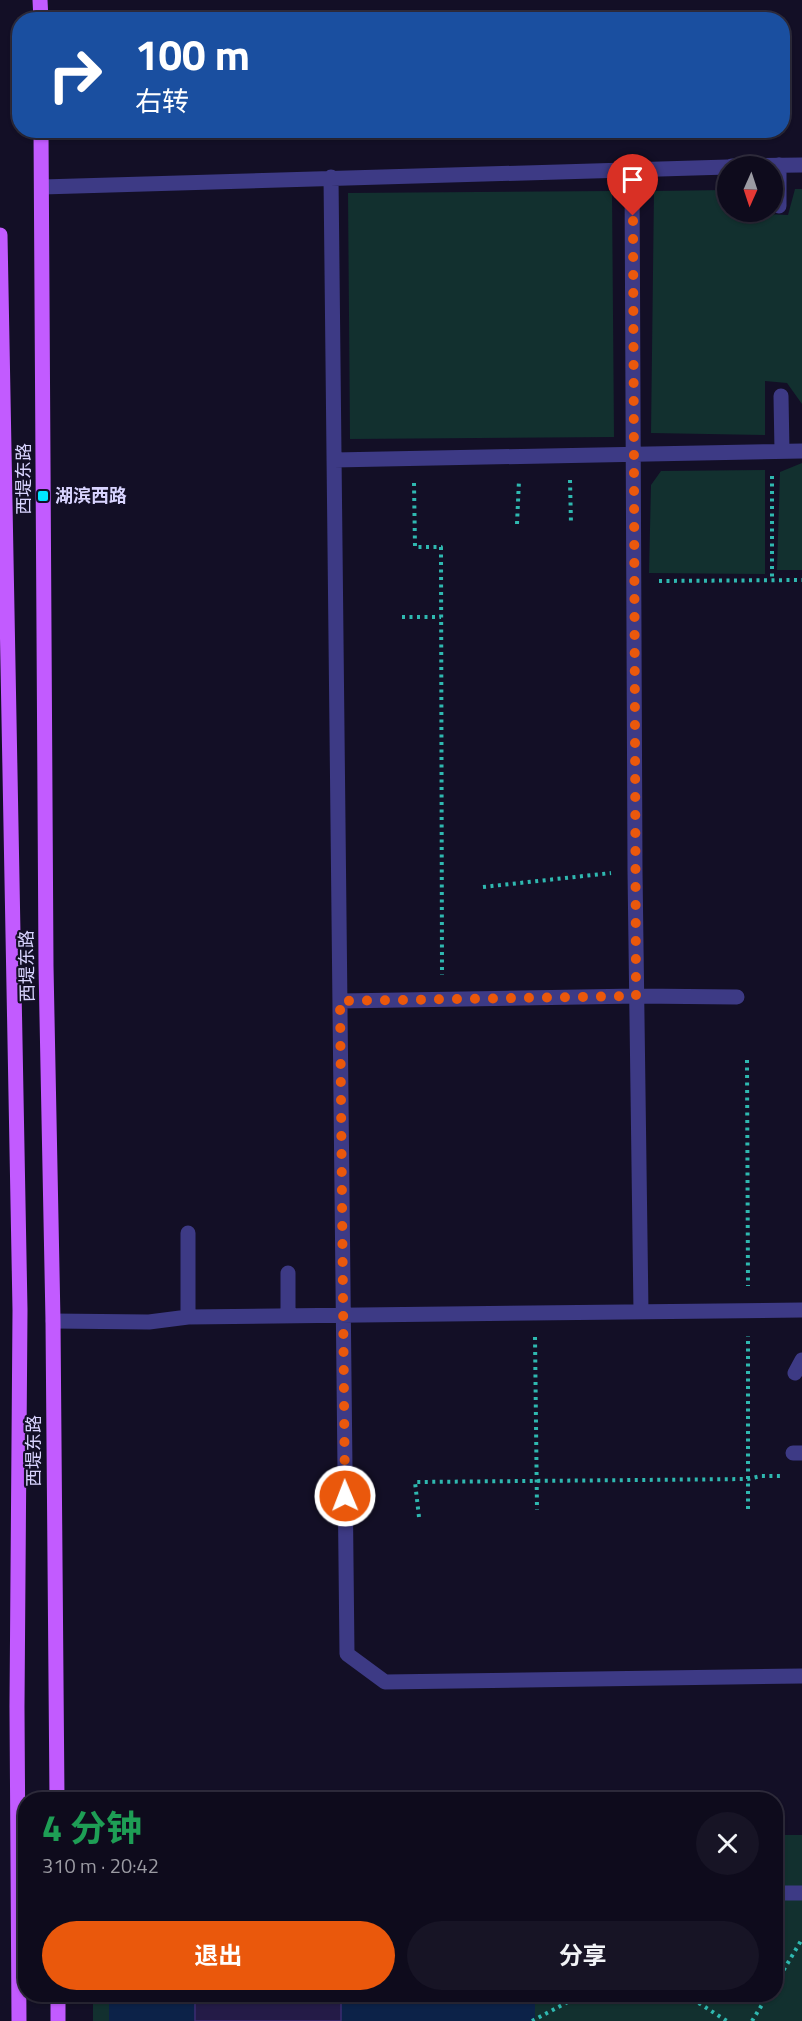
<!DOCTYPE html>
<html lang="zh">
<head>
<meta charset="utf-8">
<style>
	:root { --surface:#0e0b1c; --page:#171425; --text:#f1f3f6; --muted:#9b9ba3; --line:#2e2b3b; --accent:#ea580c }
	body { margin:0; font-family:"Titillium Web","Noto Sans SC",sans-serif; background:var(--page); color:var(--text); height:100vh; display:flex; flex-direction:column; font-size:22px; white-space:nowrap }
	* { box-sizing:border-box; margin:0 }
	p { font-size:20px; color:var(--muted) }
	.icon { flex:none; width:33px; height:33px; fill:none; stroke:currentColor; stroke-width:2; stroke-linecap:round; stroke-linejoin:round }
	.map { position:relative; flex:1; overflow:hidden }
	.details { position:absolute; left:18px; top:1792px; width:765px; height:210px; display:flex; flex-direction:column; background:var(--surface); border-radius:24px; box-shadow:0 2px 4px #0004,0 0 0 2px var(--line) }
	.details>* { flex:none }
	.banner { position:absolute; left:12px; top:12px; width:778px; height:126px; border-radius:24px; box-shadow:0 2px 4px #0004,0 0 0 2px var(--line); background:#1a4fa0; color:#fff; overflow:hidden }
	.needle { width:39px; rotate:183deg }
	.controls { position:absolute; left:717px; top:156px; display:grid; gap:12px }
	.controls a { display:grid; place-items:center; width:66px; height:66px; border-radius:50%; background:var(--surface); box-shadow:0 2px 4px #0004,0 0 0 2px var(--line); font-size:30px }
	.pin { position:absolute; display:grid; place-items:center; width:51px; height:51px; color:#fff; margin:-62px -26px; border-radius:50% 50% 50% 0; rotate:-45deg; box-shadow:0 0 6px #0007 }
	.pin .icon { rotate:45deg }
	.me { position:absolute; width:66px; margin:-33px; rotate:359deg; stroke-linejoin:round; filter:drop-shadow(0 0 4px #0008) }
	.turn { display:flex; align-items:center; gap:21px; height:126px; padding:0 24px; font-size:27px }
	.turn .icon { width:78px; height:78px; stroke-width:2.5 }
	.turn b { display:block; font-size:42px; line-height:51px }
	.round { display:grid; place-items:center; flex:none; width:63px; height:63px; border-radius:32px; background:var(--page) }
	.head { display:flex; align-items:center; justify-content:space-between; height:102px; padding:0 24px }
	h1 { font-size:36px; font-weight:700; line-height:45px; color:#1e9e55 }
	.primary-button { display:flex; gap:12px; margin-top:auto; padding:12px 24px }
	.primary-button a { flex:1; height:69px; border-radius:36px; background:var(--accent); color:#fff; font-size:24px; font-weight:700; line-height:69px; text-align:center }
	.primary-button a+a { background:var(--page); color:var(--text) }
	.map>svg:first-child { display:block }
</style>
</head>
<body>
<div class="map">
<svg width="802" height="2021" viewBox="0 0 802 2021">
	<rect width="100%" height="100%" fill="#130f26"/>
	<path fill="#12302f" d="M 795,189 L 802,189 L 802,404 L 787,383 L 765,381 L 765,435 L 651,433 L 654,191 L 727,190 L 728,212 L 765,212 L 766,214 L 788,215 Z
		M 612,191 L 614,437 L 350,439 L 348,193 Z
		M 802,463 L 802,570 L 777,570 L 780,472 Z
		M 765,470 L 765,574 L 649,573 L 651,485 L 661,471 Z
		M 776,1835 L 802,1835 L 802,2021 L 93,2021 L 93,1995 L 776,1995 Z"/>
	<path fill="#0c2248" d="M 109,1995 L 535,1995 L 535,2021 L 109,2021 Z"/>
	<path fill="#241b47" stroke="#3b2d73" stroke-width="1.5" d="M 195,1995 L 341,1995 L 341,2021 L 195,2021 Z"/>
	<g fill="none" stroke-linecap="round" stroke-linejoin="round">
		<path stroke="#2fb8b0" stroke-width="4" stroke-dasharray="3 4.5" stroke-linecap="butt" d="M 772,476 L 772,580
			M 570,480 L 571,524
			M 414,483 L 415,547 L 441,547 L 442,975
			M 517,524 L 519,480
			M 659,581 L 802,580
			M 402,617 L 441,617
			M 483,887 L 611,873
			M 747,1060 L 748,1286
			M 535,1337 L 537,1510
			M 748,1509 L 748,1336
			M 419,1517 L 415,1482 L 748,1479 L 761,1476 L 783,1476
			M 776,1983 L 802,1939
			M 686,1995 L 727,2021
			M 532,2021 L 581,1995
			M 752,2021 L 768,1995"/>
		<path stroke="#3d3a85" stroke-width="15" d="M 779,165 L 779,206
			M 732,166 L 802,165
			M 632,169 L 635,871 L 641,1312
			M 331,177 L 347,1654 L 385,1682 L 802,1676
			M 42,187 L 728,167
			M 781,396 L 782,451
			M 334,460 L 802,451
			M 340,1001 L 637,996 L 737,997
			M 188,1233 L 188,1317
			M 288,1273 L 288,1316
			M 53,1321 L 149,1322 L 188,1317 L 802,1310
			M 795,1373 L 802,1360
			M 793,1453 L 802,1453
			M 776,1893 L 802,1893"/>
		<path stroke="#c25bff" stroke-width="15" d="M 40,0 L 41,20
			M 41,130 L 46,966 L 53,1321 L 57,1800
			M 0,235 L 20,1310 L 17,1707 L 19,2021
			M 58,2021 L 58,1995"/>
	</g>
	<g fill="none" stroke-linecap="round" stroke-linejoin="round">
		<path stroke="#ea580c" stroke-width="10" stroke-dasharray="0 18" d="M 345,1496 L 340,1001 L 636,996 L 633,216"/>
	</g>
	<rect fill="#00e5ff" stroke="#130f26" stroke-width="2" x="37" y="490" width="12" height="12" rx="3"/>
	<g text-anchor="middle" stroke-width="4.5" stroke-linejoin="round" paint-order="stroke">
		<g font-size="18" fill="#d9d4ff" stroke="#130f26">
			<text transform="translate(24 479) rotate(-90)" y="6">西堤东路</text>
			<text transform="translate(27 966) rotate(-91)" y="6">西堤东路</text>
			<text transform="translate(34 1451) rotate(-90)" y="6">西堤东路</text>
		</g>
		<g font-size="18" font-weight="bold" fill="#d9d4ff" stroke="#130f26" text-anchor="start">
			<text x="55" y="502">湖滨西路</text>
		</g>
	</g>
</svg>
<div class="controls">
<a><svg class="needle" viewBox="-14 -14 28 28"><path d="M0-13l5 13h-10z" fill="#e53935"/><path d="M0 13l5-13h-10z" fill="#9b9ba3"/></svg></a>
</div>
<div class="pin" style="left:633px;top:216px;background:#d93025"><svg class="icon" aria-label="arrive" viewBox="0 0 24 24"><path d="M6 21V4h12l-3 4 3 4H6"/></svg></div>
<svg class="me" style="left:345px;top:1496px" viewBox="-20 -20 40 40"><circle r="17" fill="#ea580c" stroke="#fff" stroke-width="3"/><path d="M0-11L8 9 0 5-8 9z" fill="#fff"/></svg>
<div class="banner">
<div class="turn"><svg class="icon" aria-label="right" viewBox="0 0 24 24"><path d="M7 20v-9h11M14 6l5 5-5 5"/></svg><div><b>100 m</b>右转</div></div>
</div>
<section class="details">
<div class="head"><div><h1>4 分钟</h1><p>310 m · 20:42</p></div><a class="round"><svg class="icon" aria-label="close" viewBox="0 0 24 24"><path d="M6 6l12 12M18 6L6 18"/></svg></a></div>
<div class="primary-button"><a>退出</a><a>分享</a></div>
</section>
</div>
</body>
</html>
